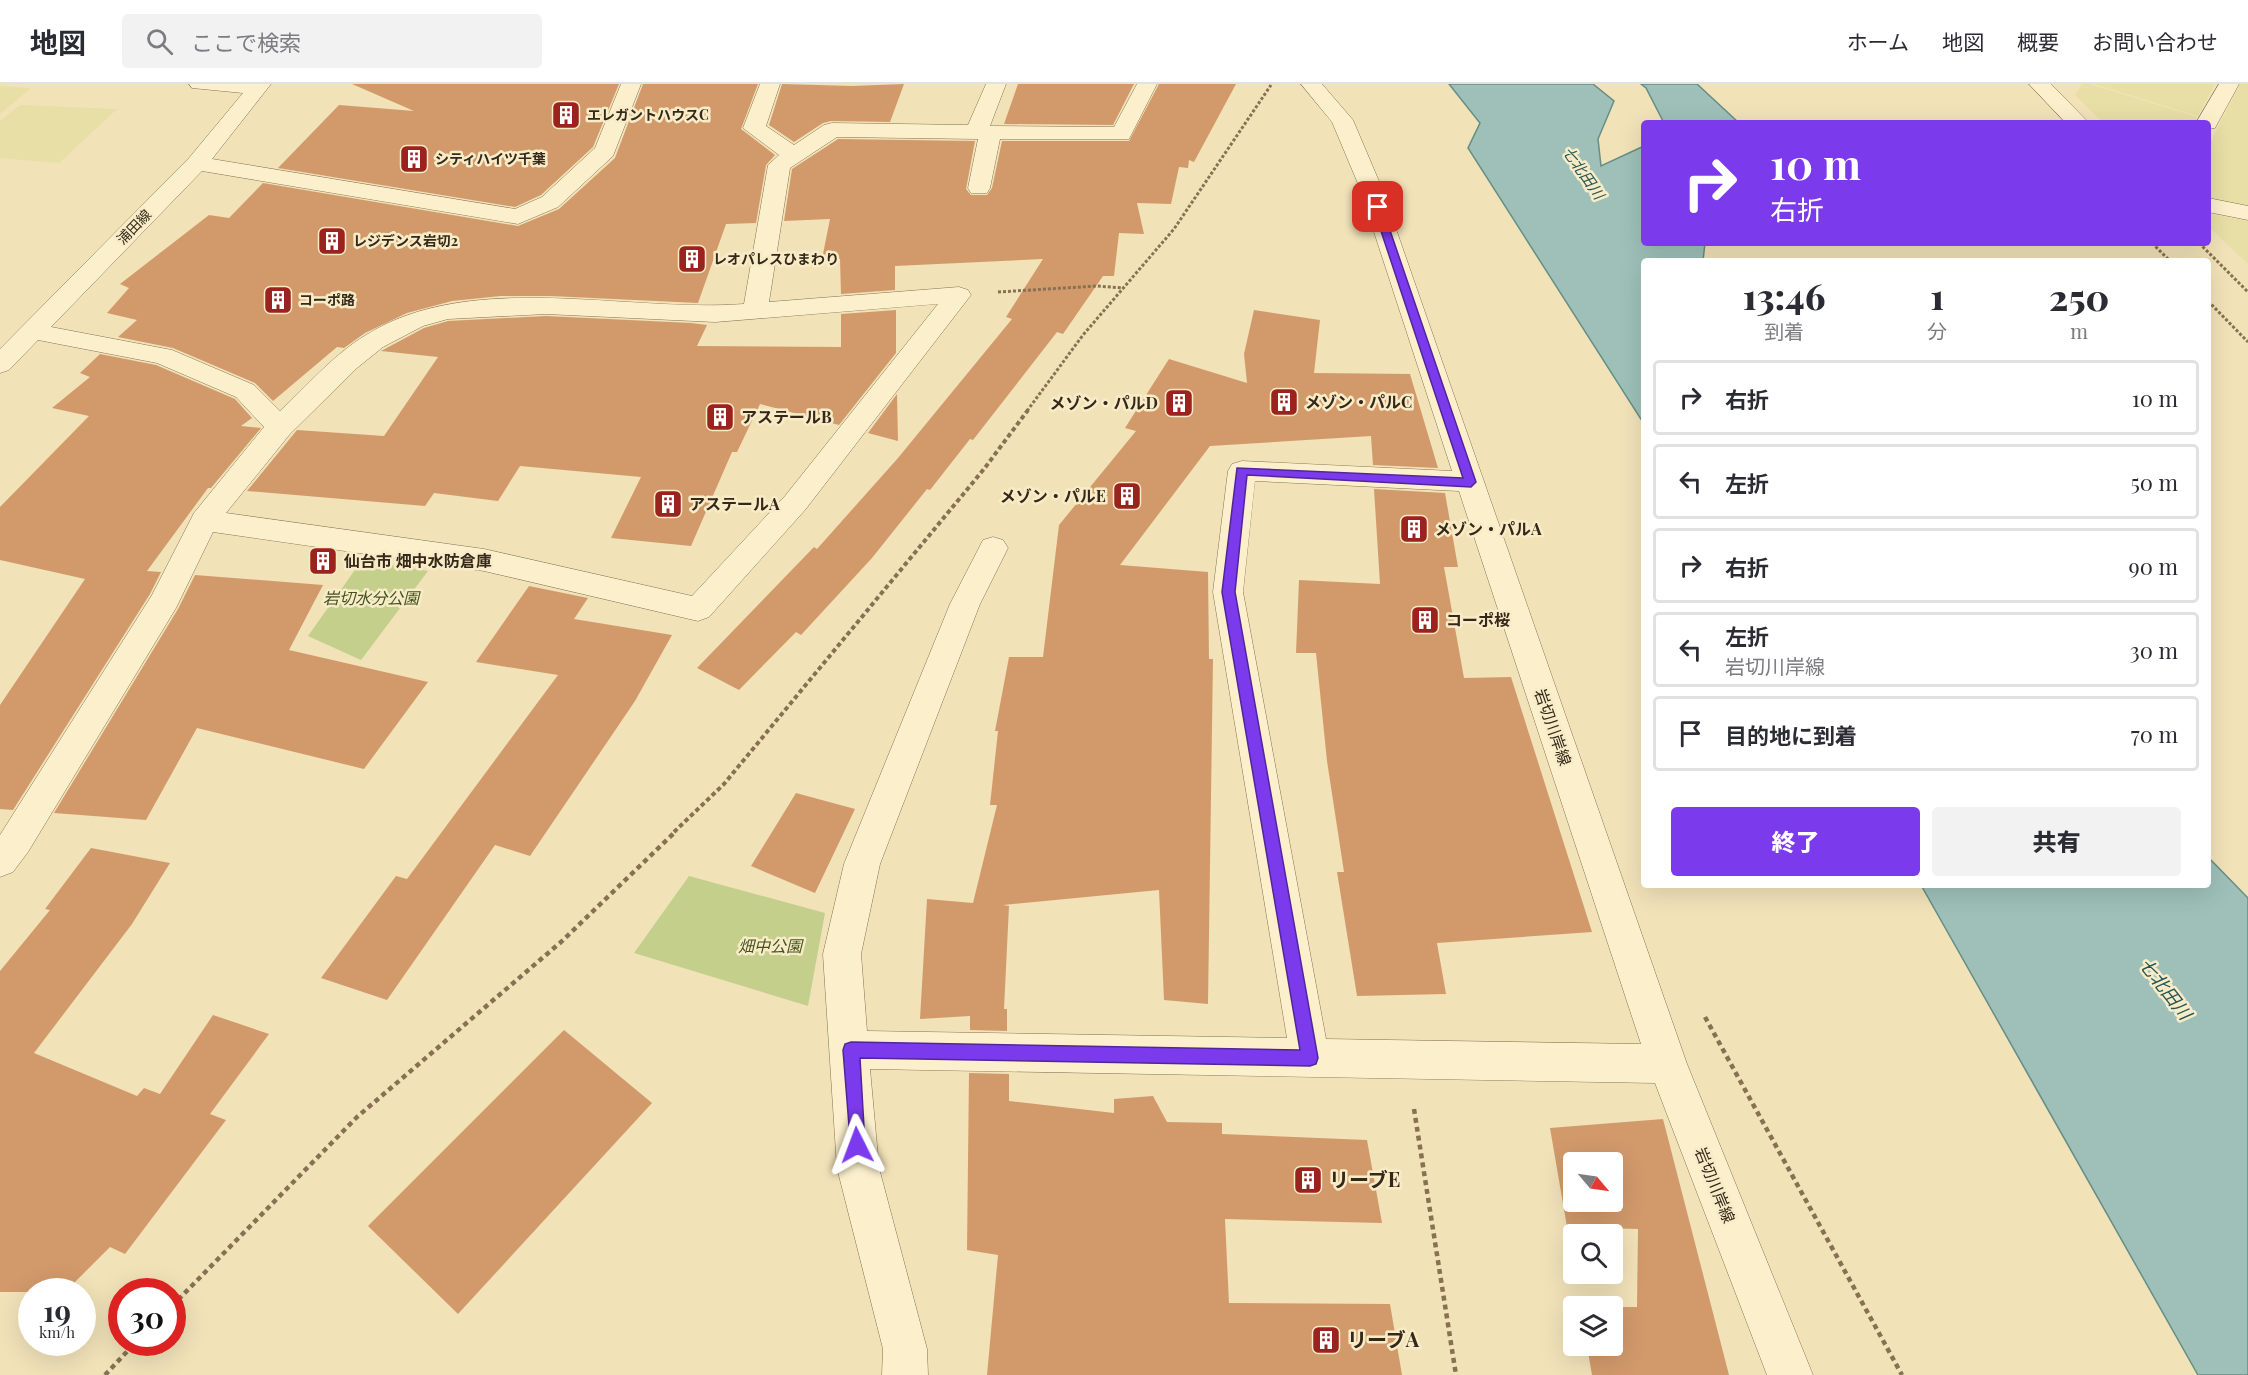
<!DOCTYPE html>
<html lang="ja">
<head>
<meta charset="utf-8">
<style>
	:root { --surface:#fff; --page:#f2f2f3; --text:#2b2b33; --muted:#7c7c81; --line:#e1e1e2; --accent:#7c3aed }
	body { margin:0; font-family:"Playfair Display","Noto Sans JP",serif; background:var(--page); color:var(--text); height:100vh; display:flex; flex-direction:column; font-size:22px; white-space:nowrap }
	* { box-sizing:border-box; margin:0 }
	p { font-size:20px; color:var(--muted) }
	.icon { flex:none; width:33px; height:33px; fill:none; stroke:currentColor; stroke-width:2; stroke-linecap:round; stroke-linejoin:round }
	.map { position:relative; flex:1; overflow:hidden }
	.side { position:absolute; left:1641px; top:174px; width:570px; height:630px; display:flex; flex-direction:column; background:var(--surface); border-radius:6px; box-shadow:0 6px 24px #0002 }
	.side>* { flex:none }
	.banner { position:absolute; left:1641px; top:36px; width:570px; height:126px; border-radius:6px; box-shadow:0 6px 24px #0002; background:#7c3aed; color:#fff; overflow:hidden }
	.needle { width:39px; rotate:119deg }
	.buttons { position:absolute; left:1563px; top:1068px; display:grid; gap:12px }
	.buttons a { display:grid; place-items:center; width:60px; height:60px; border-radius:6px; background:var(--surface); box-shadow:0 6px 24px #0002; font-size:30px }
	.speed { position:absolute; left:18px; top:1194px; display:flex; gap:12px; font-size:30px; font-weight:700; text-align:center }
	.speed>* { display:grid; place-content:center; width:78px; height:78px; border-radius:50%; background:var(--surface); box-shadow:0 6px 24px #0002; line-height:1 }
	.speed small { font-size:15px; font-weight:400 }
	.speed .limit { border:9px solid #d22; background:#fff; color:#111 }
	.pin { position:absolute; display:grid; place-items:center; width:51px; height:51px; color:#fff; margin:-26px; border-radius:12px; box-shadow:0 3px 9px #0006 }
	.me { position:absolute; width:66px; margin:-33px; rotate:357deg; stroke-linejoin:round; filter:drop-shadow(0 0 4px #0008) }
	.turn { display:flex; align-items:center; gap:21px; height:126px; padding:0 30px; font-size:27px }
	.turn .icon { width:78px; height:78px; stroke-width:2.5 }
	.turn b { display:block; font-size:42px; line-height:51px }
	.eta { display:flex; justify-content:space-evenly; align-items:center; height:102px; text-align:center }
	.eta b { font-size:36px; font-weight:800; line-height:42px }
	.action { display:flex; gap:12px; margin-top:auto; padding:12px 30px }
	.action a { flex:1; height:69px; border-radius:6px; background:var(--accent); color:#fff; font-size:24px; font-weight:800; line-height:69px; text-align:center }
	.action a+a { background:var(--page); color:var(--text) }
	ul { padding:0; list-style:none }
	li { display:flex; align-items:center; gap:18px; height:75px; margin:0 12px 9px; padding:0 18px; border:3px solid var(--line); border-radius:6px }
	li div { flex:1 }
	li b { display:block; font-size:22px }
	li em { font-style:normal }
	header { display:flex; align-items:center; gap:36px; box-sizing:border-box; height:84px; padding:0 30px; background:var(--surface); border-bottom:2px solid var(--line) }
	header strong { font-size:28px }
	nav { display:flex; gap:33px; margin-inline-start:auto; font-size:21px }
	.search { width:420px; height:54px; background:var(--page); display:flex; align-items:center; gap:15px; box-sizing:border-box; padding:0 21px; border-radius:6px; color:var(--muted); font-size:22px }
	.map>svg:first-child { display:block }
</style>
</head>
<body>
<header>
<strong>地図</strong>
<div class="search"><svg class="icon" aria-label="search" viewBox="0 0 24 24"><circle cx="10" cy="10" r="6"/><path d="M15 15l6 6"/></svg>ここで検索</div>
<nav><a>ホーム</a><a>地図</a><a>概要</a><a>お問い合わせ</a></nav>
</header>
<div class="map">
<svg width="2248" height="1291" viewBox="0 0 2248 1291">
	<rect width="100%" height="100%" fill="#f1e2b8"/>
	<path fill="#e7dfa5" d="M 2082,0 L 2090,0 L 2197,33 L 2194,39 L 2104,39 L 2075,11 Z
		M 2094,0 L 2215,0 L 2198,32 Z
		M 2240,0 L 2248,0 L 2248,123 L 2208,116 L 2208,63 Z
		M 0,2 L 31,4 L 0,30 Z
		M 20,21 L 117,25 L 59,79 L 0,74 L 0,37 Z
		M 2208,130 L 2248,137 L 2248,180 L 2208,142 Z"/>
	<path fill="#c4cf8c" d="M 362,476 L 428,487 L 361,576 L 308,552 Z
		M 689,792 L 825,829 L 808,922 L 634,869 Z"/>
	<path fill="#9ec0b8" stroke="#658e85" stroke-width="1.5" d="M 1449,0 L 1593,0 L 1614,17 L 1598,55 L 1601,82 L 1644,62 L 1644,159 L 1705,159 L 1703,177 L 1644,177 L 1644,340 L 1468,64 L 1480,39 Z
		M 1641,0 L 1697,0 L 1739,39 L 1664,39 L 1646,4 Z
		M 2208,773 L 2248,814 L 2248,1291 L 2198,1291 L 1921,801 L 2208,801 Z"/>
	<path fill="#d29a6b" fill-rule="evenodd" d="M 352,0 L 619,0 L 593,63 L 541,111 L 515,123 L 278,84 L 339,21 L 414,27 Z
		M 643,0 L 758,0 L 741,45 L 775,71 L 766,81 L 756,139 L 726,140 L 698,219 L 550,212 L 501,212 L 452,217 L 407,229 L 365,249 L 344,264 L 337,263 L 273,317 L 255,299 L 173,264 L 118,253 L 137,236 L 107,229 L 129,204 L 120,200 L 209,131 L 229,134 L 263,99 L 518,142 L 559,125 L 615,74 Z
		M 782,0 L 852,2 L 904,0 L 890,38 L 831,37 L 823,39 L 794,58 L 769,41 Z
		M 1018,0 L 1134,0 L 1113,41 L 1004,40 Z
		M 1159,0 L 1236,0 L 1194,78 L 1189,76 L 1188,84 L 1179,83 L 1171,120 L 1137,119 L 1144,150 L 1119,149 L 1114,192 L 1103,192 L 1063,250 L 1057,248 L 973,356 L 970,355 L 930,406 L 927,405 L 872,474 L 801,551 L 796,548 L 739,606 L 697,584 L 814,463 L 817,465 L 898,374 L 1012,235 L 1006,233 L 1043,175 L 895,182 L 895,206 L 841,210 L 840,175 L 822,175 L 830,135 L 784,137 L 792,85 L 838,55 L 975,57 L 966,105 L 971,111 L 987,111 L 992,104 L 1002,57 L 1129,57 Z
		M 896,226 L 896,269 L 839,341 L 760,320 L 737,368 L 732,368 L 691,462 L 611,454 L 641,393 L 520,382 L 498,417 L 434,409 L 425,422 L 247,407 L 297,346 L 384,352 L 438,273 L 381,267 L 424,244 L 448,237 L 546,232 L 691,239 L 707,241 L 697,262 L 841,263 L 841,230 Z
		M 1254,226 L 1320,236 L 1314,289 L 1410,290 L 1438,384 L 1373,381 L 1371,352 L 1210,362 L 1120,481 L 1208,488 L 1209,575 L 1213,575 L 1208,920 L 1164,916 L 1159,806 L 1003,821 L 1009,822 L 1004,925 L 1007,925 L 1007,947 L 970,946 L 970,932 L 920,935 L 927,815 L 973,819 L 997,721 L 990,721 L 998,647 L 995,647 L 1009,573 L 1043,573 L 1059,441 L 1136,347 L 1125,344 L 1169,275 L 1247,299 L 1244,270 Z
		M 100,270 L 156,281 L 235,315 L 252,334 L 241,342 L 261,344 L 211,404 L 208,404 L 147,487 L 161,488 L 150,510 L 13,726 L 0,725 L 0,621 L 85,495 L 0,476 L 0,423 L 89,332 L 52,324 L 90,293 L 80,289 Z
		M 897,310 L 898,357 L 868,349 Z
		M 1374,405 L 1445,409 L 1458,483 L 1444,483 L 1464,594 L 1511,593 L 1592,848 L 1437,859 L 1446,910 L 1357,912 L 1337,788 L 1344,788 L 1327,677 L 1316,569 L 1296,569 L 1299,496 L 1380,500 Z
		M 195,491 L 323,501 L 289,566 L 428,598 L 364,685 L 197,644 L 146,736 L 54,729 L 178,525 Z
		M 529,502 L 588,514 L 574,535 L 672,551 L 635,617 L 530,772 L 495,761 L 387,916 L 321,894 L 396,792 L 407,795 L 558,591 L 476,578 Z
		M 796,709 L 855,725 L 815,809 L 751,782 Z
		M 91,764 L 170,779 L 132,840 L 34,969 L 137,1012 L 144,1004 L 160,1010 L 213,931 L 269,950 L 210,1030 L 226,1036 L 125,1170 L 110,1163 L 65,1208 L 0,1208 L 0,887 L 50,826 L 45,825 Z
		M 564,946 L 652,1019 L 458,1230 L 368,1142 Z
		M 969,989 L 1009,990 L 1009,1017 L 1114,1029 L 1114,1015 L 1153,1012 L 1167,1038 L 1222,1039 L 1222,1050 L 1367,1056 L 1382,1139 L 1225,1135 L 1229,1219 L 1390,1220 L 1402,1291 L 987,1291 L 998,1171 L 967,1166 Z
		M 1663,1035 L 1729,1291 L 1592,1291 L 1587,1262 L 1612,1262 L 1612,1222 L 1580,1222 L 1637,1223 L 1638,1145 L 1567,1143 L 1550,1044 ZM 1574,1078 L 1612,1078 L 1612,1118 L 1574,1118 Z"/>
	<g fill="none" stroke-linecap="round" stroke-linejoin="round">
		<g stroke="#877152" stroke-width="1">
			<path id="minor" d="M 189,0 L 271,0 L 212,75 L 515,125 L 542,113 L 595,64 L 621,0 L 641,0 L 613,72 L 558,123 L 518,140 L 202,87 L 51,243 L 172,266 L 254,301 L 280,327 C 307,302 334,270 366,251 C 471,185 626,229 744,220 L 768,81 L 779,71 L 743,44 L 760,0 L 780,0 L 766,42 L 794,61 L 824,41 L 832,39 L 968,41 L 986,0 L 1006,0 L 990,42 L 1114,43 L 1137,0 L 1157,0 L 1129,55 L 1000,55 L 990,104 L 987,109 L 971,109 L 968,104 L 978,55 L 837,53 L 790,84 L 769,218 L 959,203 L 968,206 L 971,211 L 805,426 L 709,533 L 698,537 L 484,487 L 213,448 L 176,524 L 28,768 L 13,788 L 0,793 L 0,751 L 152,511 L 194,429 L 264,343 L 236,313 L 157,279 L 38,256 L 9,286 L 0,289 L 0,265 L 189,74 L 243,9 L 192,4 ZM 938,220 L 785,412 L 692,512 L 484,465 L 226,429 L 290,350 L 357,284 L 383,263 L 423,242 L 448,235 L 546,230 L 715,238 Z
				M 1301,0 L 1322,0 L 1353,36 L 1381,102 L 1687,980 L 1813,1291 L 1767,1291 L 1655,999 L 870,985 L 879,1084 L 927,1265 L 928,1291 L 882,1291 L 883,1265 L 837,1084 L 823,870 L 844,780 L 950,520 L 983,456 L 993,453 L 1003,456 L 1008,464 L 980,520 L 880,780 L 861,870 L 867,947 L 1287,954 L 1213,508 L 1228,387 L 1232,380 L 1242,377 L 1452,387 L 1359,102 L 1332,38 ZM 1255,397 L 1459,407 L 1641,960 L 1326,955 L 1243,508 Z
				M 2029,0 L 2051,0 L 2089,39 L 2066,39 Z
				M 2219,0 L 2239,0 L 2215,44 L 2208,45 L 2208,39 L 2196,39 Z
				M 2208,114 L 2248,122 L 2248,136 L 2208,128 Z"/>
		</g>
		<path stroke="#877152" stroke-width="3" stroke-dasharray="3 2" stroke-linecap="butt" d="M 2152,159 L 2170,177
			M 2199,159 L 2248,208
			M 998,208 L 1097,202 L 1123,204
			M 2208,217 L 2248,258
			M 1027,327 L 1083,251 L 1174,145 L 1271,1"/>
		<path stroke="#877152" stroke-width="4" stroke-dasharray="4.5 3" stroke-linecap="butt" d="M 674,748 L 724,700 L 984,385 L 1028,326"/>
		<path stroke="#877152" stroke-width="4.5" stroke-dasharray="5 4" stroke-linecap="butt" d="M 1705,933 L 1902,1291
			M 1414,1025 L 1456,1291
			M 172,1222 L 357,1033 L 561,858 L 676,747
			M 105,1291 L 136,1258"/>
		<use href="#minor" fill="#fbefcc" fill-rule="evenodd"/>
	</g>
	<path fill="#7c3aed" stroke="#51269a" stroke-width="1.5" d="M 1378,120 L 1382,123 L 1476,398 L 1471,403 L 1247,391 L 1235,508 L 1318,974 L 1316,980 L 1310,982 L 860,974 L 865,1061 L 863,1067 L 857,1069 L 851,1067 L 843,966 L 845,960 L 851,958 L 1300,966 L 1222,508 L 1237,384 L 1463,394 L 1373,123 Z"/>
	<defs>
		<g id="building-square" transform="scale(1.5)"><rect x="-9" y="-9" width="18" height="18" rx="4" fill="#9b231e" stroke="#f8ecc8"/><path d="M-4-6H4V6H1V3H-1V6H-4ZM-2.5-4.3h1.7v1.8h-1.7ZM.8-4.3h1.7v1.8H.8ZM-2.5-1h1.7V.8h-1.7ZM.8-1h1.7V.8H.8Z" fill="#fff"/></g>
	</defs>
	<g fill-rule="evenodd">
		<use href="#building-square" x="566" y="31"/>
		<use href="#building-square" x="414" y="75"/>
		<use href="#building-square" x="332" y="157"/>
		<use href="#building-square" x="692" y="175"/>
		<use href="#building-square" x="278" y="216"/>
		<use href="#building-square" x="1284" y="318"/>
		<use href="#building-square" x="1179" y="319"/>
		<use href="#building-square" x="720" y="333"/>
		<use href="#building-square" x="1127" y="412"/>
		<use href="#building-square" x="668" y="420"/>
		<use href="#building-square" x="1414" y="445"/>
		<use href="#building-square" x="323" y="477"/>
		<use href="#building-square" x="1425" y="536"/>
		<use href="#building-square" x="1308" y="1096"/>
		<use href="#building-square" x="1326" y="1256"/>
	</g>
	<g text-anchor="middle" stroke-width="5" stroke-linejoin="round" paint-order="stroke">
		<g font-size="14" font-weight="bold" fill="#352819" stroke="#f8ecc8" text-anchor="start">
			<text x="587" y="36">エレガントハウスC</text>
			<text x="435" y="80">シティハイツ千葉</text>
			<text x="353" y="162">レジデンス岩切2</text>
			<text x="713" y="180">レオパレスひまわり</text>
			<text x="299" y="221">コーポ路</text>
		</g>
		<g font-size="14" fill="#352819" stroke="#f8ecc8">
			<text transform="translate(134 143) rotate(-46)" y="5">浦田線</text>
		</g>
		<g font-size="15" font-style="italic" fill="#275655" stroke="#f8ecc8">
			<text transform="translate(1583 89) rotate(55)" y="5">七北田川</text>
		</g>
		<g font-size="16" font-weight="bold" fill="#352819" stroke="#f8ecc8" text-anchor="start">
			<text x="1305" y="324">メゾン・パルC</text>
			<text x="1158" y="325" text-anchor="end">メゾン・パルD</text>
			<text x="741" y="339">アステールB</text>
			<text x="1106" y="418" text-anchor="end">メゾン・パルE</text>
			<text x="689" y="426">アステールA</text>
			<text x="1435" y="451">メゾン・パルA</text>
			<text x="344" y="483">仙台市 畑中水防倉庫</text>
			<text x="1446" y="542">コーポ桜</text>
		</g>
		<g font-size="16" font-style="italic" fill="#43531e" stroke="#f8ecc8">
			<text x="371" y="520">岩切水分公園</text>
			<text x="770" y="868">畑中公園</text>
		</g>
		<g font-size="16" fill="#352819" stroke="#f8ecc8">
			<text transform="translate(1553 643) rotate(71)" y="6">岩切川岸線</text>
			<text transform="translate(1715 1101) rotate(68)" y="6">岩切川岸線</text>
		</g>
		<g font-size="18" font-style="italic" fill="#275655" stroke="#f8ecc8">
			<text transform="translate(2165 905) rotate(52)" y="6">七北田川</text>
		</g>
		<g font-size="20" font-weight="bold" fill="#352819" stroke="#f8ecc8" text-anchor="start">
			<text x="1329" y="1103">リーブE</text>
			<text x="1347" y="1263">リーブA</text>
		</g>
	</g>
</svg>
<div class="buttons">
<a><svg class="needle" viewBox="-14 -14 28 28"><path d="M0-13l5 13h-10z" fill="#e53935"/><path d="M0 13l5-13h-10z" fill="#7c7c81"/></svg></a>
<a><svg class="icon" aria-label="search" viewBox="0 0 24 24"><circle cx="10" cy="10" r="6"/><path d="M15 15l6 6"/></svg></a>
<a><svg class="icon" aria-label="layers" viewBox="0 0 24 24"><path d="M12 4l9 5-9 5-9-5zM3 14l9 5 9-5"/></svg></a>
</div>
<div class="speed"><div>19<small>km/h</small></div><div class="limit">30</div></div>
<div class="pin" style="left:1378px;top:123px;background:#d93025"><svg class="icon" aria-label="arrive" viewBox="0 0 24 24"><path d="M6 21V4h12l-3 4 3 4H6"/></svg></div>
<svg class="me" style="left:857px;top:1061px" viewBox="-20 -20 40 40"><path d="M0-17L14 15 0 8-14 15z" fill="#7c3aed" stroke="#fff" stroke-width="4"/></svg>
<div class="banner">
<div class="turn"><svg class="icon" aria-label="right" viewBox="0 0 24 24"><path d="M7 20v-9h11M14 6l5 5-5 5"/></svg><div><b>10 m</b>右折</div></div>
</div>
<section class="side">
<div class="eta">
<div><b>13:46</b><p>到着</p></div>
<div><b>1</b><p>分</p></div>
<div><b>250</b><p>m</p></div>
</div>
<ul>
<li><svg class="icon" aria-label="right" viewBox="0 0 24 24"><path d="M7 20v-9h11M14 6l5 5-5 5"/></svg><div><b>右折</b></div><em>10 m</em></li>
<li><svg class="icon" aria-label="left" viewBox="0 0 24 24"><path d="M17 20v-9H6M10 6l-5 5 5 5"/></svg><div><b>左折</b></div><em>50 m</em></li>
<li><svg class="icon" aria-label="right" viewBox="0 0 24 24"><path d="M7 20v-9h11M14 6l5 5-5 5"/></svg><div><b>右折</b></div><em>90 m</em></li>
<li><svg class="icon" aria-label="left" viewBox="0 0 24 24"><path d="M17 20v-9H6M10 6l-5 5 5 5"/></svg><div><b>左折</b><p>岩切川岸線</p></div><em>30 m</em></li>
<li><svg class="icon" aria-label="arrive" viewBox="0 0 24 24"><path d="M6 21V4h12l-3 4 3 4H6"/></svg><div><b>目的地に到着</b></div><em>70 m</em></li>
</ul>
<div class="action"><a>終了</a><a>共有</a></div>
</section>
</div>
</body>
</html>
